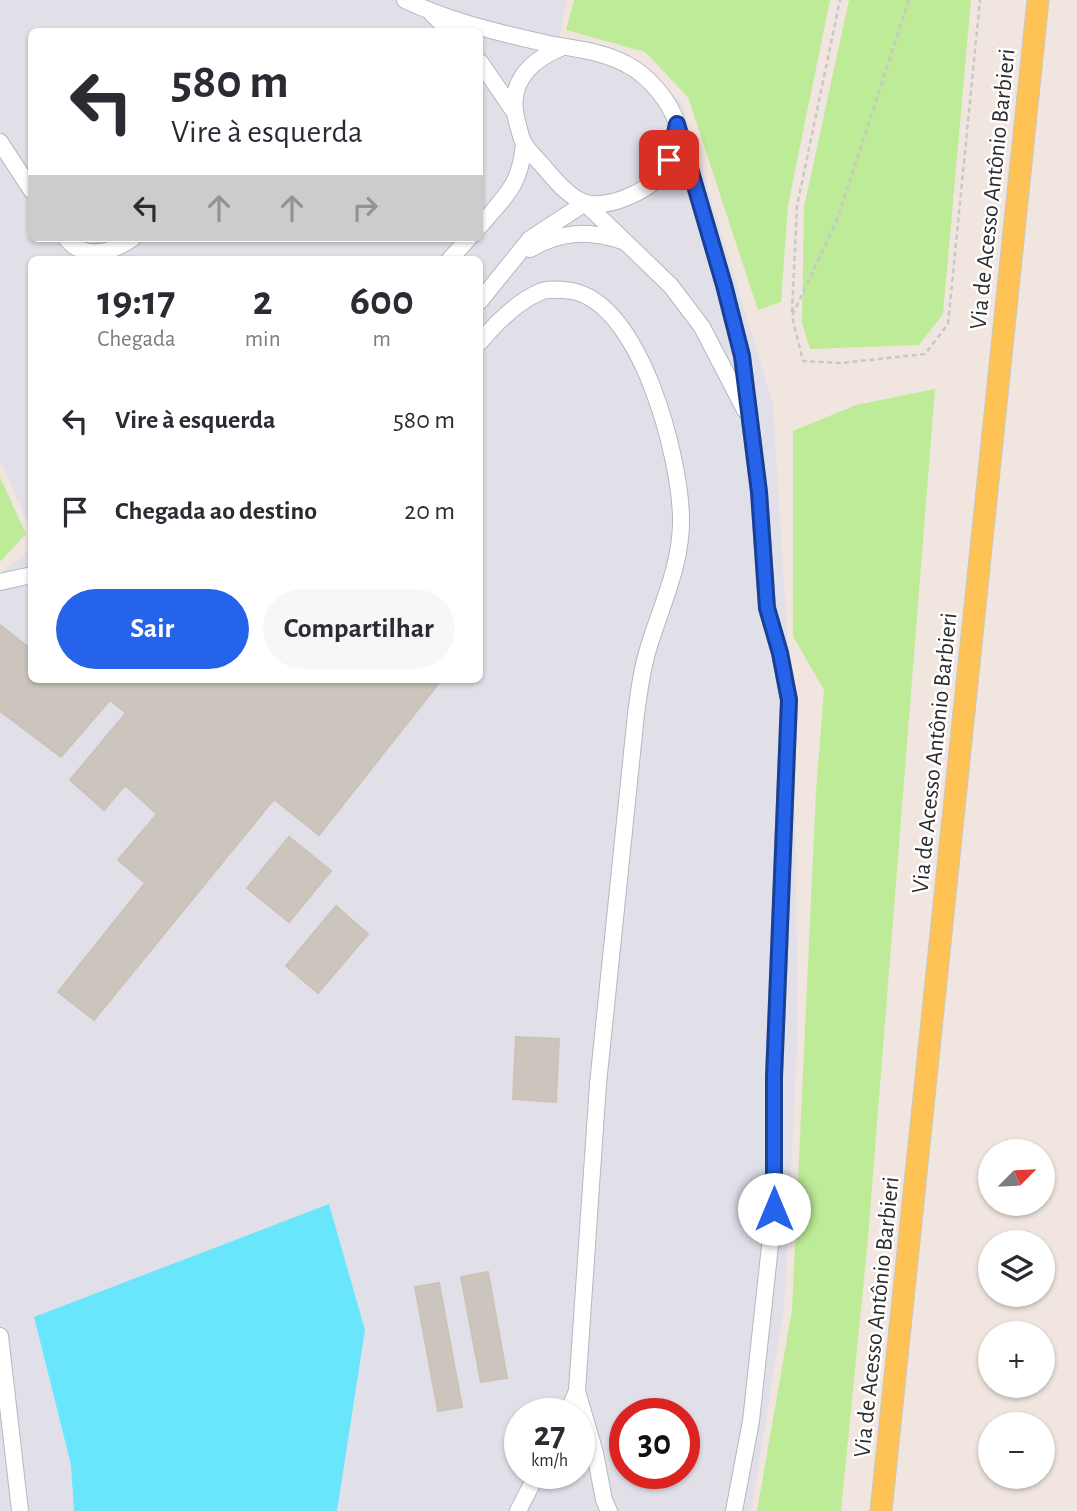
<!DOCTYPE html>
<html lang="pt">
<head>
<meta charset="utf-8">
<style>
	:root { --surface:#fff; --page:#f7f7f7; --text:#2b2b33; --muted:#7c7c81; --accent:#2563eb }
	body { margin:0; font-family:"Alegreya Sans",sans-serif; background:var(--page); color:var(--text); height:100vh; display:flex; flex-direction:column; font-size:26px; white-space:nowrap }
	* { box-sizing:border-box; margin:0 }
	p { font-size:23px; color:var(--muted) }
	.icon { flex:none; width:38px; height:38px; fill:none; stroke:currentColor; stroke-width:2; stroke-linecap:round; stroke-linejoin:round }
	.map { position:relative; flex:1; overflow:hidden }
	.drawer { position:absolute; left:28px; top:256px; width:455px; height:427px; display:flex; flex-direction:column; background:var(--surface); border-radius:10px; box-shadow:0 2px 5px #0004 }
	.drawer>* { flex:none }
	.guide { position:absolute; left:28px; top:28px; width:455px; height:214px; border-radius:10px; box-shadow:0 2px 5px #0004; background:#fff; color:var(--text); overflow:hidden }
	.needle { width:46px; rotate:66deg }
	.controls { position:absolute; left:978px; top:1139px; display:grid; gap:14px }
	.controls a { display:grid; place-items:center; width:77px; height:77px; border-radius:50%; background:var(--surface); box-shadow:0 2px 5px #0004; font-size:35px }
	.speed { position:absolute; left:504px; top:1398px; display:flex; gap:14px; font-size:35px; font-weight:700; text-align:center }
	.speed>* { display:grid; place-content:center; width:91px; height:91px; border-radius:50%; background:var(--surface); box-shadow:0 2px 5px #0004; line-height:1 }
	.speed small { font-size:18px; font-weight:400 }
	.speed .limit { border:10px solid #d22; background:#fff; color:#111 }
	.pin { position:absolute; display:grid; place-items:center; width:60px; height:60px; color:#fff; margin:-30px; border-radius:14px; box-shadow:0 4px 10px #0006 }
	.me { position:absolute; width:77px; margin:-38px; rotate:0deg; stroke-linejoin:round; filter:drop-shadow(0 0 5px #0008) }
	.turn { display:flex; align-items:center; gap:24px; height:147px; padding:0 28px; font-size:32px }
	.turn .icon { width:91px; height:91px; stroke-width:2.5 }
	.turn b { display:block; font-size:49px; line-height:60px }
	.lanes { display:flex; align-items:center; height:66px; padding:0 28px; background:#0003; justify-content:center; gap:35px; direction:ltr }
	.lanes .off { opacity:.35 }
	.eta { display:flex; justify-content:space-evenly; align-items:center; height:119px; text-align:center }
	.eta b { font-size:42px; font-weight:700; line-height:49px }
	.action { display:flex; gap:14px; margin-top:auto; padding:14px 28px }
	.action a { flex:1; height:80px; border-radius:42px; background:var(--accent); color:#fff; font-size:28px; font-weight:700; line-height:80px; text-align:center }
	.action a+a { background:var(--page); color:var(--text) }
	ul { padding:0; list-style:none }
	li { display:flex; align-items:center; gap:21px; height:91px; padding:0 28px }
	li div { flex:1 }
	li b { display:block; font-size:26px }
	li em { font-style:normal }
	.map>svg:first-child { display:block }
</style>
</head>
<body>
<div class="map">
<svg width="1077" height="1511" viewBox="0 0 1077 1511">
	<rect width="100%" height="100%" fill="#f0e6df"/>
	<path fill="#e1e0e8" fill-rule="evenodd" d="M 0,0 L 567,0 L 559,38 L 633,59 L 682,103 L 773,404 L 787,634 L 793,685 L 798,1027 L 784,1310 L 751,1511 L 0,1511 L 0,574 L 31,549 L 32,679 L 480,679 L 480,259 L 32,259 L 31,530 L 0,461 ZM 32,32 L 480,32 L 480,238 L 32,238 ZM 520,1414 L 579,1414 L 579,1474 L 520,1474 ZM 625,1414 L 684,1414 L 684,1474 L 625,1474 Z"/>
	<path fill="#beeb97" d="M 574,0 L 830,0 L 788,205 L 781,302 L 758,310 L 688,97 L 645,52 L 566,30 Z
		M 849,0 L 971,0 L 943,314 L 919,345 L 810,349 L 802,323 L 804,207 Z
		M 935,389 L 868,1238 L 841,1511 L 757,1511 L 792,1310 L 816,791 L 824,690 L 793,636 L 793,431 L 856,405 Z
		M 0,477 L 26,534 L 0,562 Z"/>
	<path fill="#69e6fb" d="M 329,1204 L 365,1330 L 337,1511 L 74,1511 L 71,1465 L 34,1317 Z"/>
	<path fill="#cbc5bd" stroke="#ccc2b8" stroke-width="2" d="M 0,625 L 32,650 L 32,679 L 442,679 L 319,835 L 274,799 L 94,1020 L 58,992 L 145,883 L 118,860 L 157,814 L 125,785 L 104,810 L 70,780 L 126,713 L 110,700 L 61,757 L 0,711 Z
		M 289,837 L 331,871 L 289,922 L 247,888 Z
		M 336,906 L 368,934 L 318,993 L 286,966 Z
		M 516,1037 L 559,1039 L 556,1102 L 513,1099 Z
		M 488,1272 L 507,1378 L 481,1382 L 461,1277 Z
		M 439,1283 L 462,1407 L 438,1411 L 415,1287 Z"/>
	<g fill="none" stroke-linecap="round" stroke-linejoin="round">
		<g stroke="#b3b7c2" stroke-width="18">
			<path id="minor" d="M 405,0 C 451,22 500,33 549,44 C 575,49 602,51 626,64 C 648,75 670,101 677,124 C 674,140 672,157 664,171 C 651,191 605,211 583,202 C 567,195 554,179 543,166 C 537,159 530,153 525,145 C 521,140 520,132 518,125 C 505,85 528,61 563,47
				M 432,14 L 451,32
				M 480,62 L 513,110
				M 677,124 L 724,285 L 742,356 L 759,492 L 767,608 L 780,653 L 789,700 L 774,1077 L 774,1209 L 751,1421 L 734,1511
				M 0,142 L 32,191
				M 480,226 C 506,195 520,186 524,144
				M 66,238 C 84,261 112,253 133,238
				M 530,249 C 561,231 589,230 622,241
				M 450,259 L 469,238
				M 480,301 L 530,239 L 585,203 L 671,286 L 702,327 L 745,410
				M 480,342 C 496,323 516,302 540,292 C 549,288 562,290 572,291 C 641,304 680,457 681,518 C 682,563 662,604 649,646 C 642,668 639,691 636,714 L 598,1084 L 577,1391 L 567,1414
				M 0,582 L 32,575
				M 0,1336 L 20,1511
				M 577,1391 L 595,1453 L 604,1500 L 609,1511
				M 518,1511 L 537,1474"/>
		</g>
		<g stroke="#c8c8c8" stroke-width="23">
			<path id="major" d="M 881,1511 L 1038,0"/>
		</g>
		<path stroke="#c8c8c8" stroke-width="2.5" stroke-dasharray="5 3.5" stroke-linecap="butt" d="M 909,0 L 837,220 L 792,316 L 803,361 L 841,363 L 925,354 L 948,324 L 980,0
			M 792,312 L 797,206 L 840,0"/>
		<use href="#minor" stroke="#fff" stroke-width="16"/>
		<use href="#major" stroke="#fec255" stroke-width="21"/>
	</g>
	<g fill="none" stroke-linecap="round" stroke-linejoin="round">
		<g stroke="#184099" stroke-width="18">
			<path id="route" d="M 669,160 L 677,124 L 724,285 L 742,356 L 759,492 L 767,608 L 780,653 L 789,700 L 774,1077 L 774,1209"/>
		</g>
		<use href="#route" stroke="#2563eb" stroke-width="12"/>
	</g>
	<g text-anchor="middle" stroke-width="5" stroke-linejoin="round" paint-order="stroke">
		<g font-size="24" fill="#2d2d2d" stroke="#fff">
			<text transform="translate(992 189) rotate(-84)" y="8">Via de Acesso Antônio Barbieri</text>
			<text transform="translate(934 753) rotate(-84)" y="8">Via de Acesso Antônio Barbieri</text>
			<text transform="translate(876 1317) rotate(-84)" y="8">Via de Acesso Antônio Barbieri</text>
		</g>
	</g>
</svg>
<div class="controls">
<a><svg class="needle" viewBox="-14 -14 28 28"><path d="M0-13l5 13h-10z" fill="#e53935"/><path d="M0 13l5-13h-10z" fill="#7c7c81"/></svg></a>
<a><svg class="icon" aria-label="layers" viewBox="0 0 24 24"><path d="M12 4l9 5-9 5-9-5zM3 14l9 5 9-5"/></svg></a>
<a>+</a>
<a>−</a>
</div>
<div class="speed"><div>27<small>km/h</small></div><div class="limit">30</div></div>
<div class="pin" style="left:669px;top:160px;background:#d93025"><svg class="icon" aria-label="arrive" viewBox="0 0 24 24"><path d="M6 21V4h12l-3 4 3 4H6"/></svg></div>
<svg class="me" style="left:774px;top:1209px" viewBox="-20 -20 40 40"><circle r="19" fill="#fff"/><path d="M0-13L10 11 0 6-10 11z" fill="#2563eb"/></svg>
<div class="guide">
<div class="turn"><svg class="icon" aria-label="left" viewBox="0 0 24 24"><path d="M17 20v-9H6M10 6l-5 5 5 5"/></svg><div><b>580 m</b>Vire à esquerda</div></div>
<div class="lanes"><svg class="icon" aria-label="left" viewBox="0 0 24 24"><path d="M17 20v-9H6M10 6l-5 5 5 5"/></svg><svg class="icon off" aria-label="ahead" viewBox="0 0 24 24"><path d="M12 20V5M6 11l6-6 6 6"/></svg><svg class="icon off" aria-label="ahead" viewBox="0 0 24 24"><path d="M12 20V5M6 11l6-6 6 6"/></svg><svg class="icon off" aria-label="right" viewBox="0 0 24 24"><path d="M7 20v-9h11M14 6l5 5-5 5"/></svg></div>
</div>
<section class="drawer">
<div class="eta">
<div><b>19:17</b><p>Chegada</p></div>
<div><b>2</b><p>min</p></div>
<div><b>600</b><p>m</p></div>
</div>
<ul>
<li><svg class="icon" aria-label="left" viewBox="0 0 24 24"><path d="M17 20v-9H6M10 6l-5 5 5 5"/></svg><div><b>Vire à esquerda</b></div><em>580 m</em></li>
<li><svg class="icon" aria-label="arrive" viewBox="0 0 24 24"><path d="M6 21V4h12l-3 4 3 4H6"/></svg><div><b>Chegada ao destino</b></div><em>20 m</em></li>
</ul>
<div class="action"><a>Sair</a><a>Compartilhar</a></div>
</section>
</div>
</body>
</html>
